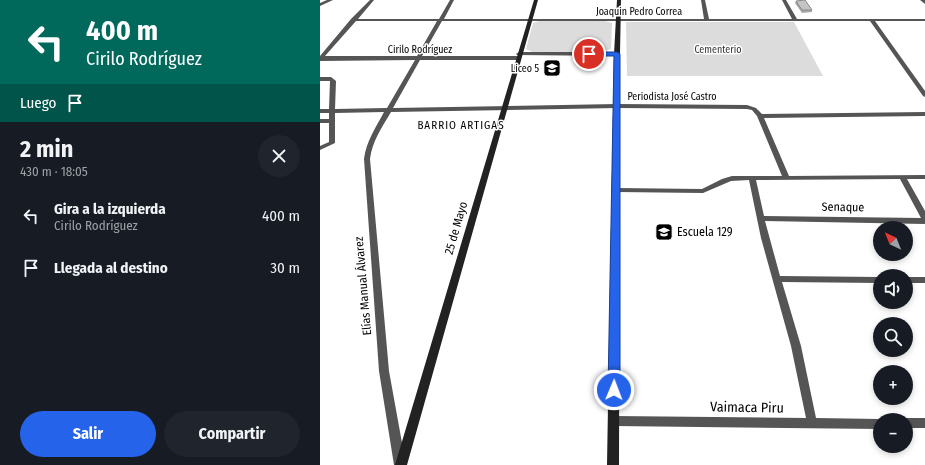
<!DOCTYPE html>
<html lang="es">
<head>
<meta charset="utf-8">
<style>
	:root { --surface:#171b24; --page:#20242c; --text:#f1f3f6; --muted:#9ea1a6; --accent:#2563eb }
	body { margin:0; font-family:"Fira Sans Condensed",sans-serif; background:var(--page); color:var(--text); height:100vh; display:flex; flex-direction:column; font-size:15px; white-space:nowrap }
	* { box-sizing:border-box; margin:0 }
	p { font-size:13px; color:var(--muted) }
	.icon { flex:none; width:22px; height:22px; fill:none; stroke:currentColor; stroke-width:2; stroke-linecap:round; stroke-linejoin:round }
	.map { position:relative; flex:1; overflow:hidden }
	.panel { display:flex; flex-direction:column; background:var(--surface); width:320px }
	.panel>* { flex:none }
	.banner { background:#00695c; color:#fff; overflow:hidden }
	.needle { width:26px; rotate:317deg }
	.controls { position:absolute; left:553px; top:221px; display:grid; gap:8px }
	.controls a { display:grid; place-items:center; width:40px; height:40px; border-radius:50%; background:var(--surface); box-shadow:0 2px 6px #0003; font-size:20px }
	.pin { position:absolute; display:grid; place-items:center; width:34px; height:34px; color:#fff; margin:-17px; border:2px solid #fff; border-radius:50%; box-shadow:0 1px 4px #0007 }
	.me { position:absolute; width:44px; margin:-22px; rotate:1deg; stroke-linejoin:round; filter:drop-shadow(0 0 3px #0008) }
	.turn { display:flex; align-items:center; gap:14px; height:84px; padding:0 20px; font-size:18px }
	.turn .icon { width:52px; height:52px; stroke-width:2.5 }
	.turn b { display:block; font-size:28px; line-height:34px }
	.then { display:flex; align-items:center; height:38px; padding:0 20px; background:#0003; gap:8px; font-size:15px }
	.round { display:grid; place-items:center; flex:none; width:42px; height:42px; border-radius:21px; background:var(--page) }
	.summary { display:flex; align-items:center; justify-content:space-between; height:68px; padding:0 20px }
	h1 { font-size:24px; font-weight:700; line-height:30px }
	.cta { display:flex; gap:8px; margin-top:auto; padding:8px 20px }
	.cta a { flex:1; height:46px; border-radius:24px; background:var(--accent); color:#fff; font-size:16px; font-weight:700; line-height:46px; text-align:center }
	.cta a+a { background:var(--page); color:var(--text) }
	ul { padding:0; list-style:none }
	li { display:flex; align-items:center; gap:12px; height:52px; padding:0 20px }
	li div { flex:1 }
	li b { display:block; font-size:15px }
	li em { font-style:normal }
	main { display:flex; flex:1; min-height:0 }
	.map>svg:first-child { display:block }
</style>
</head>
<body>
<main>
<section class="panel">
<div class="banner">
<div class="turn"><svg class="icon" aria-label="left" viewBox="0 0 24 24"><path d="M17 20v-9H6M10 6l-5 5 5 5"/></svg><div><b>400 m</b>Cirilo Rodríguez</div></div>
<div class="then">Luego<svg class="icon" aria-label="arrive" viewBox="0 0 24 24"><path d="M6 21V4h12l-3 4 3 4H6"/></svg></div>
</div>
<div class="summary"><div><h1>2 min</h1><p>430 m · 18:05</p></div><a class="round"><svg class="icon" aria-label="close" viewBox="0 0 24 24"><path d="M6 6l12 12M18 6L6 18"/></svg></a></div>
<ul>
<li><svg class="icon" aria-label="left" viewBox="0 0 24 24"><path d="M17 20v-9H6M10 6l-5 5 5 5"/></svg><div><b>Gira a la izquierda</b><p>Cirilo Rodríguez</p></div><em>400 m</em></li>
<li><svg class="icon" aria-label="arrive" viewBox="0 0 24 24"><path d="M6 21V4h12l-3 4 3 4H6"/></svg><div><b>Llegada al destino</b></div><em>30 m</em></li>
</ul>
<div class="cta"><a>Salir</a><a>Compartir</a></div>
</section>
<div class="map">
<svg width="605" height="465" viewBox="0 0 605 465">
	<rect width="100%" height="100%" fill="#fff"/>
	<path fill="#dcdcdc" d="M 219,21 L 285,21 L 292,23 L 291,49 L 282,52 L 212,52 L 206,49 L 213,23 Z
		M 306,22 L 474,22 L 503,76 L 307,76 Z"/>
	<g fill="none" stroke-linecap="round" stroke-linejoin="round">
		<path fill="#555" fill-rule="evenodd" d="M 7,0 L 13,0 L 0,6 L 0,3 Z
			M 50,0 L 54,0 L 38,19 L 119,19 L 130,0 L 134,0 L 124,19 L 384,19 L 381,0 L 385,0 L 389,19 L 472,19 L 462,0 L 466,0 L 477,19 L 605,19 L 605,21 L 555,21 L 605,91 L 605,97 L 603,96 L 550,21 L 122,21 L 102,56 L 198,56 L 201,58 L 198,60 L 100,60 L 73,108 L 297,104 L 427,105 L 436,108 L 442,114 L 605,112 L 605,116 L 444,118 L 469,176 L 605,175 L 605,179 L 587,179 L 605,211 L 605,224 L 445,221 L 460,276 L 560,277 L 560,283 L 462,282 L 481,346 L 496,418 L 560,419 L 562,420 L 560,420 L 560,429 L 294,426 L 290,424 L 289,421 L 290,418 L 294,416 L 486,418 L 471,346 L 441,238 L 429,180 L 411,181 L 383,193 L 297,192 L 293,190 L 297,188 L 382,189 L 402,179 L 412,176 L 462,176 L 437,116 L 432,110 L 427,109 L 297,108 L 71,112 C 62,127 52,142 50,159 L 69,371 L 86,465 L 74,465 L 59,371 L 44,159 C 46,142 56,127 64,112 L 15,113 L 15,143 L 0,150 L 0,146 L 9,142 L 9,123 L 0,123 L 0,119 L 9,119 L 9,113 L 0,113 L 0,109 L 9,109 L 10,81 L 0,81 L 0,77 L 11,77 L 16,81 L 15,109 L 67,108 L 95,60 L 0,61 L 0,56 L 31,19 ZM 36,21 L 117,21 L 97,56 L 5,56 ZM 580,179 L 601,218 L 444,216 L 436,180 Z
			M 600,0 L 605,0 L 605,4 Z
			M 199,52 L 297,52 L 300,54 L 297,56 L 197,55 L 196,54 Z
			M 586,277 L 605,277 L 605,283 L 586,283 Z
			M 586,418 L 605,418 L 605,428 L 586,428 L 586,420 L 582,420 Z"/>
		<path fill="#222" fill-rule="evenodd" d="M 214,0 L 218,0 L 87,465 L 75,465 Z
			M 297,0 L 301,0 L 300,54 L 299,465 L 287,465 L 294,54 Z"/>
	</g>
	<path fill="#a9a9a9" d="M 476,1 L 492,10 L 492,12 L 482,13 L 475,3 Z"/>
	<path fill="#c4c4c4" stroke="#898989" d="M 485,0 L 492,10 L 482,10 L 476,1 Z"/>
	<path fill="#2563eb" stroke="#184099" d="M 297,52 L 300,54 L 300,390 L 298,394 L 294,395 L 290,394 L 288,390 L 294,56 L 269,56 L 266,54 L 269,52 Z"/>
	<defs>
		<g id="school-square" transform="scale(0.9)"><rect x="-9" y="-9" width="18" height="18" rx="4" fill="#000" stroke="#fff"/><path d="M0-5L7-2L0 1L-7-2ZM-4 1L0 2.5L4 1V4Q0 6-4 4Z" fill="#fff"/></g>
	</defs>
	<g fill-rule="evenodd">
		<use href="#school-square" x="232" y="68"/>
		<use href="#school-square" x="344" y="232"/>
	</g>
	<g text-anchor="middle" stroke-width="3" stroke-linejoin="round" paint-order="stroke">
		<g font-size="10" fill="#000" stroke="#fff">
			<text x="319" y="15">Joaquin Pedro Correa</text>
			<text x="100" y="53">Cirilo Rodríguez</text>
			<text x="352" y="100">Periodista José Castro</text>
		</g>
		<g font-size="10" fill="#333" stroke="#fff">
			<text x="398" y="53">Cementerio</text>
		</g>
		<g font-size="10" fill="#000" stroke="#fff" text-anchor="end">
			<text x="219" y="72">Liceo 5</text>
		</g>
		<g font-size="11" letter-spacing="1" fill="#000" stroke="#fff">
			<text x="141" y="129">BARRIO ARTIGAS</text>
		</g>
		<g font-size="12" fill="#000" stroke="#fff">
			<text transform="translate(523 207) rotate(1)" y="4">Senaque</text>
			<text transform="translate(136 228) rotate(-74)" y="4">25 de Mayo</text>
			<text transform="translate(43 286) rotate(-95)" y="4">Elías Manual Álvarez</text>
		</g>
		<g font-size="12" fill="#000" stroke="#fff" text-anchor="start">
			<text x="357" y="236">Escuela 129</text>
		</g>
		<g font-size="14" fill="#000" stroke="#fff">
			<text transform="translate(427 407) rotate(1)" y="5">Vaimaca Piru</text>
		</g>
	</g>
</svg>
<div class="controls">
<a><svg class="needle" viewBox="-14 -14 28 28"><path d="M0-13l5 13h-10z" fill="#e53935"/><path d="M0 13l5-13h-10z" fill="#9ea1a6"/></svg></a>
<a><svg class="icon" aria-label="sound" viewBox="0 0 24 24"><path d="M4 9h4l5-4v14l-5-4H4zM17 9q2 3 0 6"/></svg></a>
<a><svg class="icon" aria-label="search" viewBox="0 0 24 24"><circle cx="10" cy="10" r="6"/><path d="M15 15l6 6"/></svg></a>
<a>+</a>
<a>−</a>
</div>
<div class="pin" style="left:269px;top:54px;background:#d93025"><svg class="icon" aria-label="arrive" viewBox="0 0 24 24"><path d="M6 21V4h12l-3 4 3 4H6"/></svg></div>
<svg class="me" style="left:294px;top:390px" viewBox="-20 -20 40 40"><circle r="17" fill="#2563eb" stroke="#fff" stroke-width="3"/><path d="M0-11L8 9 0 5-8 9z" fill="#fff"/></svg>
</div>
</main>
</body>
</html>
